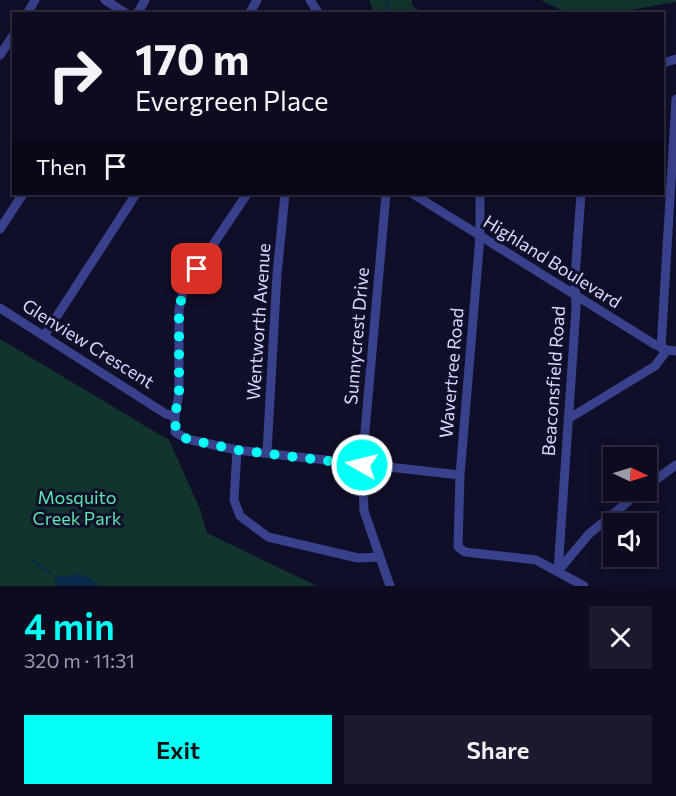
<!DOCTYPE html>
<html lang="en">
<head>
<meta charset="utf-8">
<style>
	:root { --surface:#0c0b20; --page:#1a192d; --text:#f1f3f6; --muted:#9a9ba5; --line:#2c2b3e; --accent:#04fff4 }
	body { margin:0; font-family:Commissioner,sans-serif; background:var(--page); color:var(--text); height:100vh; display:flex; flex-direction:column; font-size:22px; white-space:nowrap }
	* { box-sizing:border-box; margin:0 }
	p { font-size:20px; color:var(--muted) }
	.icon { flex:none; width:33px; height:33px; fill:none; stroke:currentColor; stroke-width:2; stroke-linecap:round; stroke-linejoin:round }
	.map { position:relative; height:586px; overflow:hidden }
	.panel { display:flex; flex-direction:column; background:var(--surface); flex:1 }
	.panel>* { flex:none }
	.banner { position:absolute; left:12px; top:12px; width:652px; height:183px; border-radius:0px; box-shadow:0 3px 15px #0003,0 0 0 2px var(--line); background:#0c0b20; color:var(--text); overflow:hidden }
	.needle { width:39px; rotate:94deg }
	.fabs { position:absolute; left:603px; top:447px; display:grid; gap:12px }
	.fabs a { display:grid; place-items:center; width:54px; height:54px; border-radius:0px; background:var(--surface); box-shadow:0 3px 15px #0003,0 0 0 2px var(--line); font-size:30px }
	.pin { position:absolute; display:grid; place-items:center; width:51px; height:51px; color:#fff; margin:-26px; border-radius:12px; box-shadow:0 3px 9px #0006 }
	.me { position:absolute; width:66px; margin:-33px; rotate:278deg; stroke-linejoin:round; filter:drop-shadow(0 0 4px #0008) }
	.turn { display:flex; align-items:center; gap:21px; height:126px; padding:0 24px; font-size:27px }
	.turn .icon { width:78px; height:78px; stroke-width:2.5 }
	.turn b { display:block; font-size:42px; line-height:51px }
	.then { display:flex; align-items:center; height:57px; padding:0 24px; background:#0003; gap:12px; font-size:22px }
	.round { display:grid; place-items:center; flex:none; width:63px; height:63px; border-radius:0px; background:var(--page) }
	.headline { display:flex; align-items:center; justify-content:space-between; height:102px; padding:0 24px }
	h1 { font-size:36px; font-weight:600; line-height:45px; color:var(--accent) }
	.cta { display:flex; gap:12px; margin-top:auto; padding:12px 24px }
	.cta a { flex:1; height:69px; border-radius:0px; background:var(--accent); color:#111; font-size:24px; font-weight:600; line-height:69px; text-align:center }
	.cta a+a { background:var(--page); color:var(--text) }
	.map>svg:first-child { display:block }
</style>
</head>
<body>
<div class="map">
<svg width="676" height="586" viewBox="0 0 676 586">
	<rect width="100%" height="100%" fill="#100f2a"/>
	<path fill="#12342e" d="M 369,0 L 412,0 L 412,5 L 422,13 L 374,13 Z
		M 541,0 L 676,0 L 676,2 L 614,13 L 569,14 Z
		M 0,339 L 169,440 L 200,509 L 207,533 L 317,586 L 0,586 Z"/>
	<path fill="#08294a" d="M 75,574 L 87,576 L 98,586 L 57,586 L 55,577 L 58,575 L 67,577 Z"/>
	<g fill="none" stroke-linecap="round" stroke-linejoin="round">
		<path stroke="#08294a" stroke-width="2" d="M 387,0 L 389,14
			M 32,560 L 49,572"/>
		<path stroke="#38418b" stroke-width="9" d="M 105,0 L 127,14
			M 310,0 L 319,14
			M 27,14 L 35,0
			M 137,14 L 145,0
			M 249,14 L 257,0
			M 0,55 L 14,34
			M 663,63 L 676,59
			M 386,194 L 362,465 L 364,511 L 390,586
			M 413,194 L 654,344 L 667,350 L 676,351
			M 480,194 L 480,236 L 460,475 L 458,547 L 465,552 L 536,560 L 584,586
			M 0,229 L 23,194
			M 0,308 L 166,414 L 175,416 L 175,432 L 187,439 L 237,450 L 460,475
			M 44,336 L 136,194
			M 661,348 L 676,99
			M 175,416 L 179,393 L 179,309 L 184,288 L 247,194
			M 568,419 L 655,366 L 667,350
			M 237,450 L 234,500 L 240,516 L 268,537 L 358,558 L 379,557
			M 267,452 L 277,274 L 285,194
			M 646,487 L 676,465
			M 558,571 L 576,308 L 575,277 L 581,194
			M 558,571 L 589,534 L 642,490"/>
	</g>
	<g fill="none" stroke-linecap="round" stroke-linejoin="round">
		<path stroke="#04fff4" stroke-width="10" stroke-dasharray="0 18" d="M 197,269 L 184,288 L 179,309 L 179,393 L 175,416 L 176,432 L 187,439 L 237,450 L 362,465"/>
	</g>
	<g text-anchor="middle" stroke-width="6" stroke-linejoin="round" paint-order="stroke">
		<g font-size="18" fill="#d8d9ff" stroke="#100f2a">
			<text transform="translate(552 262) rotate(32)" y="6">Highland Boulevard</text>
			<text transform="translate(259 322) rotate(-86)" y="6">Wentworth Avenue</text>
			<text transform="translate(357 336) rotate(-85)" y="6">Sunnycrest Drive</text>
			<text transform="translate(88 344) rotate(32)" y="6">Glenview Crescent</text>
			<text transform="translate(452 373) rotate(-85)" y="6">Wavertree Road</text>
			<text transform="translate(554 381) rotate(-86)" y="6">Beaconsfield Road</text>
		</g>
		<g font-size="18" fill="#5de5b0" stroke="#100f2a">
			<text x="77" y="504">Mosquito<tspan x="77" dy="21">Creek Park</tspan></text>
		</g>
	</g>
</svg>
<div class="fabs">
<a><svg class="needle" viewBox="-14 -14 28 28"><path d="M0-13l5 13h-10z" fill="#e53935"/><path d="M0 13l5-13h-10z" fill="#9a9ba5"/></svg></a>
<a><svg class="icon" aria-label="sound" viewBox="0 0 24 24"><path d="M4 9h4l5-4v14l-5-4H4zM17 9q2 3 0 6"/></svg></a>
</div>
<div class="pin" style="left:197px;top:269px;background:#d93025"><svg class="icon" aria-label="arrive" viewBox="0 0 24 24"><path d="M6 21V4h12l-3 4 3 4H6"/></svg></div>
<svg class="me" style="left:362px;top:465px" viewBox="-20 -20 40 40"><circle r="17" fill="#04fff4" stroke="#fff" stroke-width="3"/><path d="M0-11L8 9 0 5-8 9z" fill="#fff"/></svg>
<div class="banner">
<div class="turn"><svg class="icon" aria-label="right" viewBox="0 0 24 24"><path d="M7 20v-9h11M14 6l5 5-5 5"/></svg><div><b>170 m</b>Evergreen Place</div></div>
<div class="then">Then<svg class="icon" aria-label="arrive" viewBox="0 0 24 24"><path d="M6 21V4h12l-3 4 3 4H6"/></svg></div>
</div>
</div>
<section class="panel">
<div class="headline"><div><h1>4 min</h1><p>320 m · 11:31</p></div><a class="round"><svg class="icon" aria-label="close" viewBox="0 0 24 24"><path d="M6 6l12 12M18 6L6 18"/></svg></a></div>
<div class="cta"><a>Exit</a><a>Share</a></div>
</section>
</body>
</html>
